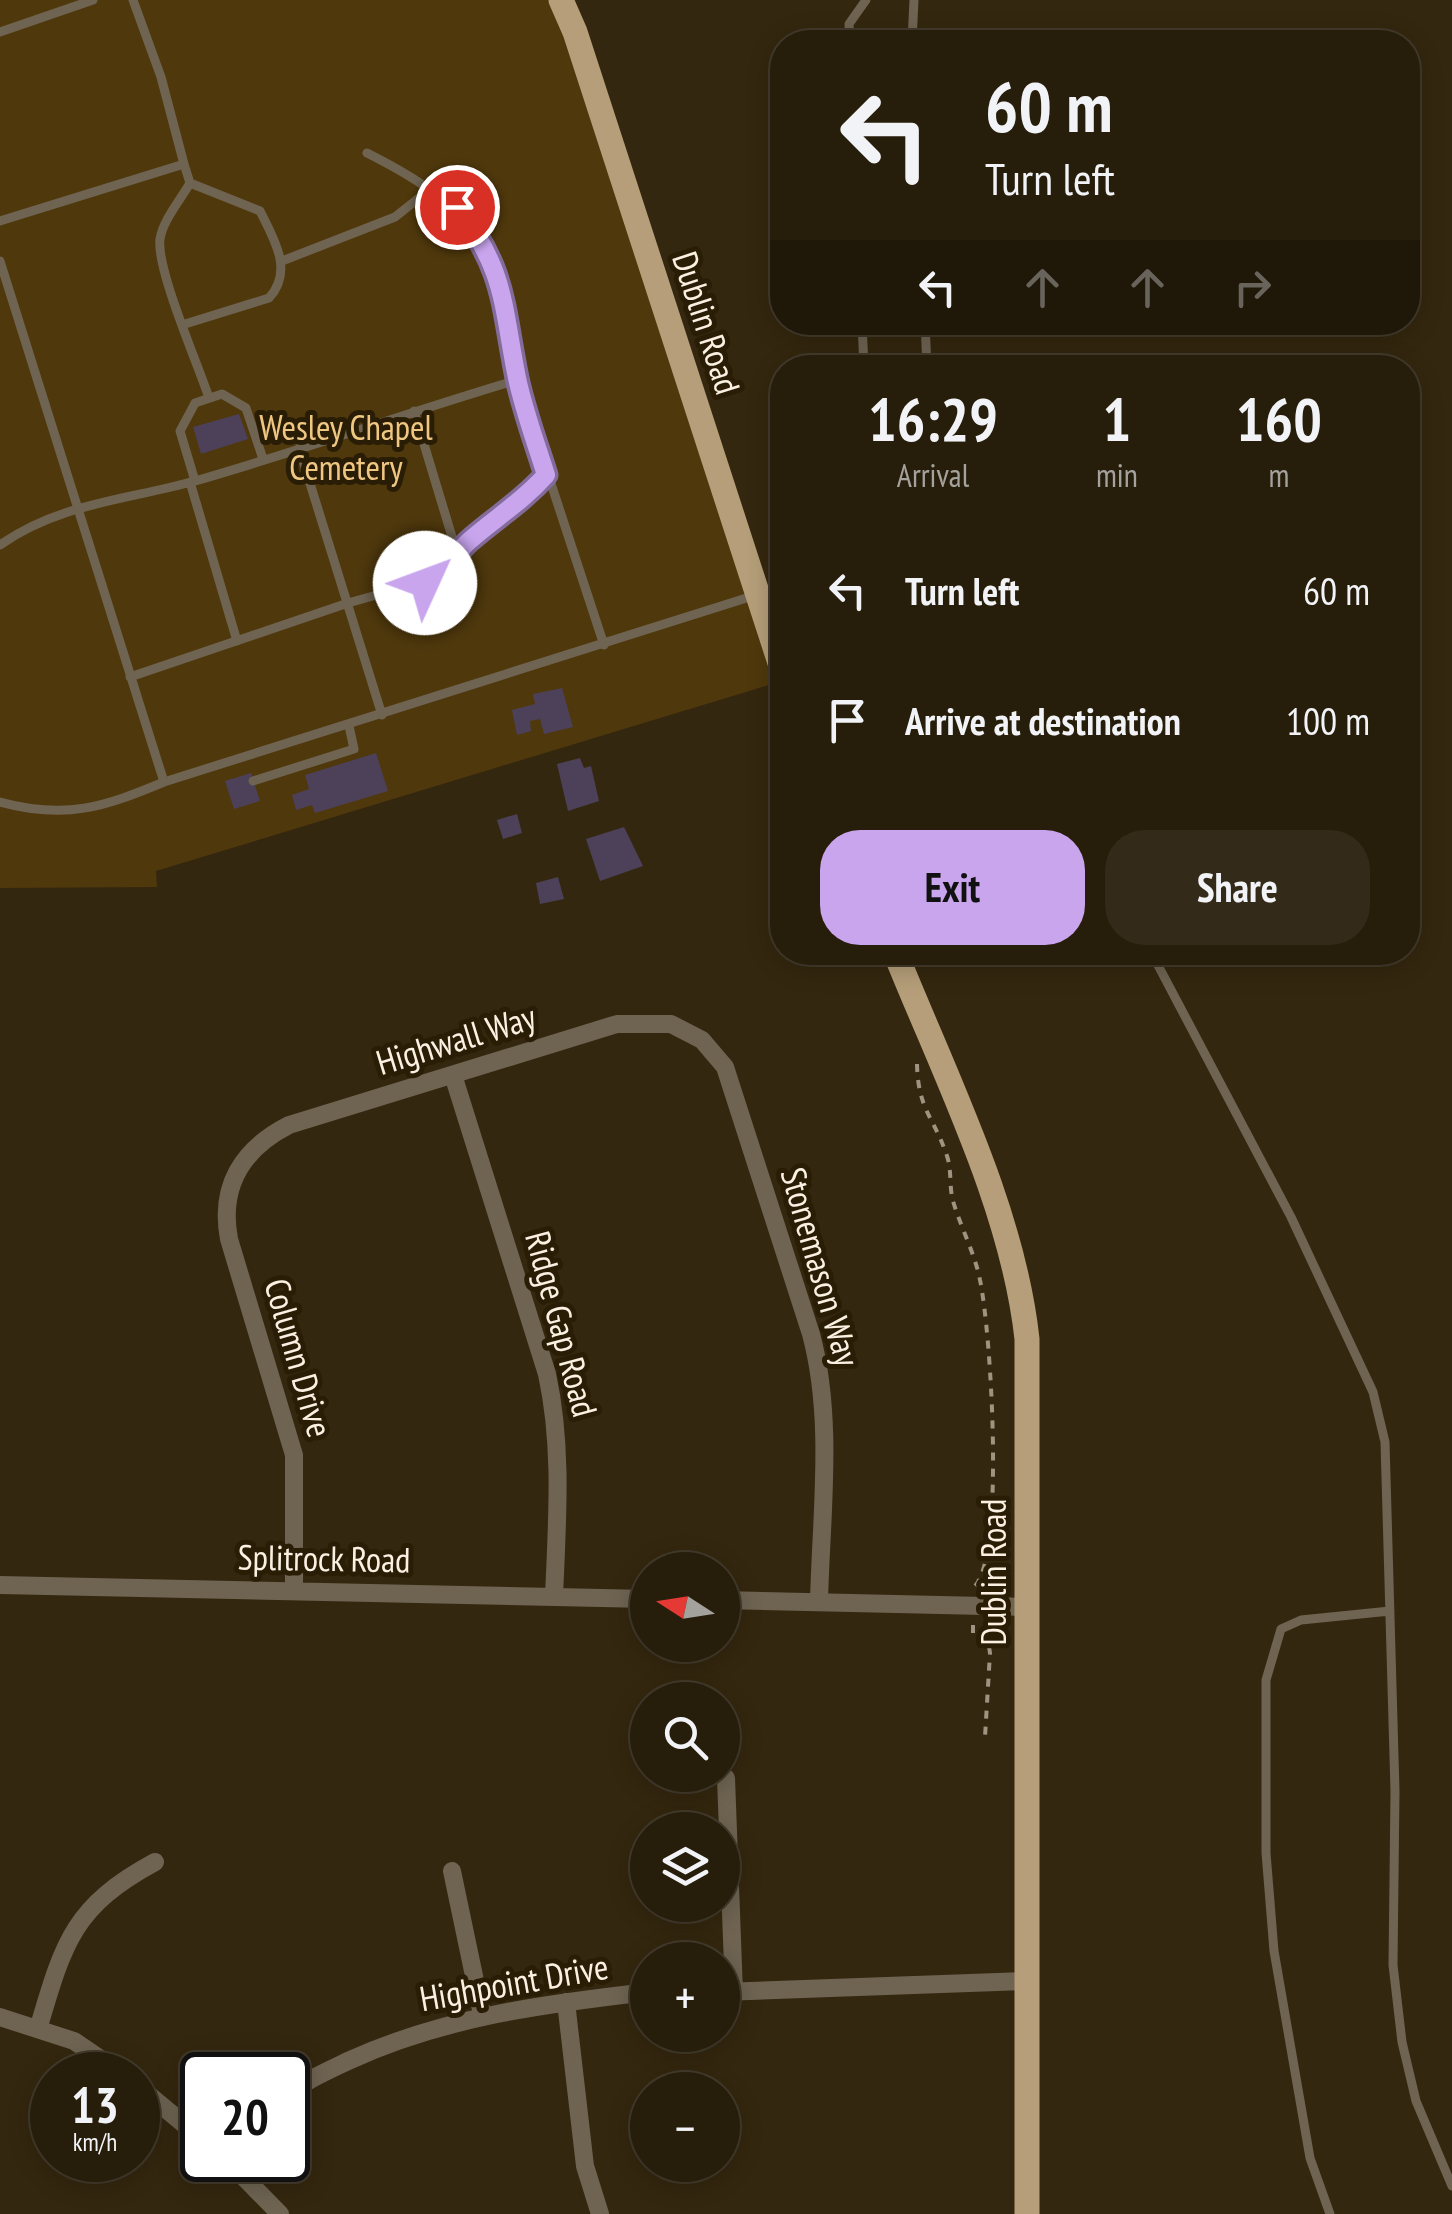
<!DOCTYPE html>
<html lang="en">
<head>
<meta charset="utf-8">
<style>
	:root { --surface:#271d0b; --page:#332a19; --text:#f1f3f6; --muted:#a4a29d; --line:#433b2c; --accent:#c9a5ee }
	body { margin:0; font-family:"PT Sans Narrow",sans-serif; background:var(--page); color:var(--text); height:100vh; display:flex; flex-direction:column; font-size:38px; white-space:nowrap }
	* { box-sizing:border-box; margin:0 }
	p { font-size:32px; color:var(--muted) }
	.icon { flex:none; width:55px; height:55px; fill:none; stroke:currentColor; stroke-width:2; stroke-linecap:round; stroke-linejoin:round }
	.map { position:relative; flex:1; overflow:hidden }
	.side { position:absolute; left:770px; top:355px; width:650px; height:610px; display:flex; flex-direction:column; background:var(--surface); border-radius:40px; box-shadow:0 5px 25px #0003,0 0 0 2px var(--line) }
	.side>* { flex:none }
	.hud { position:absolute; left:770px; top:30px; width:650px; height:305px; border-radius:40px; box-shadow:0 5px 25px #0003,0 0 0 2px var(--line); background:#271d0b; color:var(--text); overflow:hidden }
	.needle { width:65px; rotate:282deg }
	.fabs { position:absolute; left:630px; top:1552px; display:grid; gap:20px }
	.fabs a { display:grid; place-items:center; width:110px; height:110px; border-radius:50%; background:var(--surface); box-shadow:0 5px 25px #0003,0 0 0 2px var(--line); font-size:50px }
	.speed { position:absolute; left:30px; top:2052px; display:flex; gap:20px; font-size:50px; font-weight:700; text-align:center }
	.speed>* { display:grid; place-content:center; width:130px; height:130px; border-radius:50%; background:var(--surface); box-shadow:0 5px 25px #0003,0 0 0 2px var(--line); line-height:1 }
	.speed small { font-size:25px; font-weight:400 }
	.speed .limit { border:5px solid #111; border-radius:15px; background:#fff; color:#111 }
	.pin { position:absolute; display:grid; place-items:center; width:85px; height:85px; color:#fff; margin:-42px; border:5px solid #fff; border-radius:50%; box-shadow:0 2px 10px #0007 }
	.me { position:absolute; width:110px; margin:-55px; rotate:47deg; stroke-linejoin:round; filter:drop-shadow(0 0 8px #0008) }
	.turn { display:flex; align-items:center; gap:35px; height:210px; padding:0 50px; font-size:45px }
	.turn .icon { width:130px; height:130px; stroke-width:2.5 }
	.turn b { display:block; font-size:70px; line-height:85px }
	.lanes { display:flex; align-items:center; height:95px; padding:0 50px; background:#0003; justify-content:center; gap:50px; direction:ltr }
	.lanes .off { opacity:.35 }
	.eta { display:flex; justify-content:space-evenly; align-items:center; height:170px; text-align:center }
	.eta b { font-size:60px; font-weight:700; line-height:70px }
	.button { display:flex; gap:20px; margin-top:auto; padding:20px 50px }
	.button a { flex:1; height:115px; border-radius:40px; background:var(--accent); color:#111; font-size:40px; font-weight:700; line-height:115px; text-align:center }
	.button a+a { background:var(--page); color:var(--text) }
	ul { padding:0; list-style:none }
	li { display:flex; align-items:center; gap:30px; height:130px; padding:0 50px }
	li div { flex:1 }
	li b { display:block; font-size:38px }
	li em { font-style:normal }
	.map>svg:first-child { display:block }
</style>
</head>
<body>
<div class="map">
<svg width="1452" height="2214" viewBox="0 0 1452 2214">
	<rect width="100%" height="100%" fill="#34270f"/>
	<path fill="#4f380c" d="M 0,0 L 561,0 L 782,681 L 156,871 L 157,887 L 0,888 Z"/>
	<path fill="#4d4159" d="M 239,414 L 248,439 L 201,454 L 193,427 Z
		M 562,688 L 573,727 L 544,734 L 540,719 L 530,721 L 531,731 L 517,735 L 512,710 L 535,704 L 533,694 Z
		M 376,753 L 388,791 L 315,813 L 312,805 L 296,810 L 292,795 L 309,789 L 305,775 Z
		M 580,758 L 584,768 L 591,766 L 599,801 L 568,811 L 557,764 Z
		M 251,773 L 260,801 L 234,809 L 225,781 Z
		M 517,814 L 522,833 L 503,839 L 497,820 Z
		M 624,827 L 643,866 L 600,881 L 586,839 Z
		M 558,877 L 564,899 L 540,904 L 536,883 Z"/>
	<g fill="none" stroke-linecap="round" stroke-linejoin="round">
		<path stroke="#9f9482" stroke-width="4" stroke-dasharray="8 8" stroke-linecap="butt" d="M 917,1064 C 918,1110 934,1117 947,1156 C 952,1171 949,1187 953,1201 C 961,1228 975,1254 980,1280 C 991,1331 1005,1554 975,1586
			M 973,1625 L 973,1634 L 988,1640 L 990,1653 L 985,1737"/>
		<path stroke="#6f6452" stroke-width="9" d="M 133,0 L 161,77 L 184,164
			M 0,32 L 93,0
			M 850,42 L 849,24 L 866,0
			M 912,42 L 914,0
			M 367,153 C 483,211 501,254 517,380
			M 0,221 L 184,164 L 190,183
			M 0,261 L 164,782 L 756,595
			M 282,261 L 395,217 L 429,190
			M 862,322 L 864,368
			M 925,322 L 927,368
			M 185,324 L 269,298 C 294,271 274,239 260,211 L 190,183 C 181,199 163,220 160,239 C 156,269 198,364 209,398
			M 299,448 L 382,715
			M 195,481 L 180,431 L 195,403 L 222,394 L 246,408 L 263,459
			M 190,482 L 237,641
			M 0,545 C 60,503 127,500 195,481 C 303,450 409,412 517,380 L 604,645
			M 455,557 L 545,475
			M 130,677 L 348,603 L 441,577 L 449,570 L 456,550 L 414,411
			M 253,781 L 354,749 L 349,726
			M 0,802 C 66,820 104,807 164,782
			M 1151,952 L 1291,1217 L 1373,1392 L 1385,1442 L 1395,1791 L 1393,1965 L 1402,2042 L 1416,2101 L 1452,2186
			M 1330,2214 L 1310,2158 L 1274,1951 L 1266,1853 L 1266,1680 L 1281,1629 L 1301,1620 L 1390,1611"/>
		<path stroke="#6f6452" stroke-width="18" d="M 453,1075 L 547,1374 C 563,1448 557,1521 554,1597
			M 0,1585 L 648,1599
			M 294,1591 L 294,1455 L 229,1239 C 219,1186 242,1149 289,1125 L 617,1024 L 671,1024 L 702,1040 L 725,1067 L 811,1334 C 834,1420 821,1514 819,1602
			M 722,1600 L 1030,1607
			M 726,1778 L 734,1993
			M 452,1871 L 482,2014
			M 722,1992 L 1027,1981
			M 566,2002 L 585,2166 L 600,2214
			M 0,2017 L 74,2041 L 124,2075
			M 39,2026 C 64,1941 74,1906 155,1862
			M 138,2086 L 202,2139
			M 288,2095 C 306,2080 327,2071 348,2061 C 444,2017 543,2004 648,1992
			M 227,2160 L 280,2214"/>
		<path stroke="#b59e79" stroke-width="25" d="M 561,0 L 575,32 L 782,669
			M 895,952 C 944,1074 1013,1209 1027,1339 L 1027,2214"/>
	</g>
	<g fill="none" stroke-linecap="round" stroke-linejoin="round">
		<g stroke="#836b9b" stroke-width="25">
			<path id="route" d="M 425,583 C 449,574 451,557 469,541 C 495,518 522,502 546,475 C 536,443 524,411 517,378 C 502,303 506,271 457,207"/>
		</g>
		<use href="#route" stroke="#c9a5ee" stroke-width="18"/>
	</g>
	<g text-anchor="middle" stroke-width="10" stroke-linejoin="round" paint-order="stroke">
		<g font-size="35" fill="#faf1e3" stroke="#2a1d05">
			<text transform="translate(706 323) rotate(72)" y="12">Dublin Road</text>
			<text transform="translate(456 1040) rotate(-17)" y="12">Highwall Way</text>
			<text transform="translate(820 1267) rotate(74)" y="12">Stonemason Way</text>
			<text transform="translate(561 1324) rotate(75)" y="12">Ridge Gap Road</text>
			<text transform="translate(298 1358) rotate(74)" y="12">Column Drive</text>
			<text transform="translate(324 1559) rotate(1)" y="12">Splitrock Road</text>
			<text transform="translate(994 1572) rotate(-90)" y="12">Dublin Road</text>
			<text transform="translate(514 1983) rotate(-10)" y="12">Highpoint Drive</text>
		</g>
		<g font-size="35" fill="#efc783" stroke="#2a1d05">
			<text x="346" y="440">Wesley Chapel<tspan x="346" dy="40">Cemetery</tspan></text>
		</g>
	</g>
</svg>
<div class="fabs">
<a><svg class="needle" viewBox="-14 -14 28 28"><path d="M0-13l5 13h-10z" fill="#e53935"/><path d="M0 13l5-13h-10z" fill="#a4a29d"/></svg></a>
<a><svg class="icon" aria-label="search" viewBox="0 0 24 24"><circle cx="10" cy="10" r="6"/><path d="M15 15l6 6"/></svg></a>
<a><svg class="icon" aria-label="layers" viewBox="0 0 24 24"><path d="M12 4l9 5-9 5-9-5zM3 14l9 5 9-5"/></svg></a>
<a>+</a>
<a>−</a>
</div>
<div class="speed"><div>13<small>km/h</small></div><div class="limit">20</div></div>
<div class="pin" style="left:457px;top:207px;background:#d93025"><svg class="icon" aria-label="arrive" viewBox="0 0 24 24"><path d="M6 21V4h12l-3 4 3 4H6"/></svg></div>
<svg class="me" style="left:425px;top:583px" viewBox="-20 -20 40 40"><circle r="19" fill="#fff"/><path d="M0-13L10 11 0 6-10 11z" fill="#c9a5ee"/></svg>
<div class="hud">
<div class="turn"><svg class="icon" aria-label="left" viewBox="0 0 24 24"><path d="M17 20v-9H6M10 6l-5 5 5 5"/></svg><div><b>60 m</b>Turn left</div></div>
<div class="lanes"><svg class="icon" aria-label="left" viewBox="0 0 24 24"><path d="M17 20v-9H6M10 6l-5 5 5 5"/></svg><svg class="icon off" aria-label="ahead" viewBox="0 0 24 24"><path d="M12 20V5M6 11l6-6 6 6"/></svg><svg class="icon off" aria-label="ahead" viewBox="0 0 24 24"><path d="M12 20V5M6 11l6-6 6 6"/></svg><svg class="icon off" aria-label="right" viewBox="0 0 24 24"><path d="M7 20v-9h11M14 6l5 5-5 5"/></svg></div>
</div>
<section class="side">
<div class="eta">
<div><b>16:29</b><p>Arrival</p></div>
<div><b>1</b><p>min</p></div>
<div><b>160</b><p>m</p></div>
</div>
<ul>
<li><svg class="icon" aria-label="left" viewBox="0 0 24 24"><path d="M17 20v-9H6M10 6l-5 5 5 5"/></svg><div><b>Turn left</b></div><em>60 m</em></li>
<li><svg class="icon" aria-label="arrive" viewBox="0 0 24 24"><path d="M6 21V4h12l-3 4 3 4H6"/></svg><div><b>Arrive at destination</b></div><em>100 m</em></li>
</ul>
<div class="button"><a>Exit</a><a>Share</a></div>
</section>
</div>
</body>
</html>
